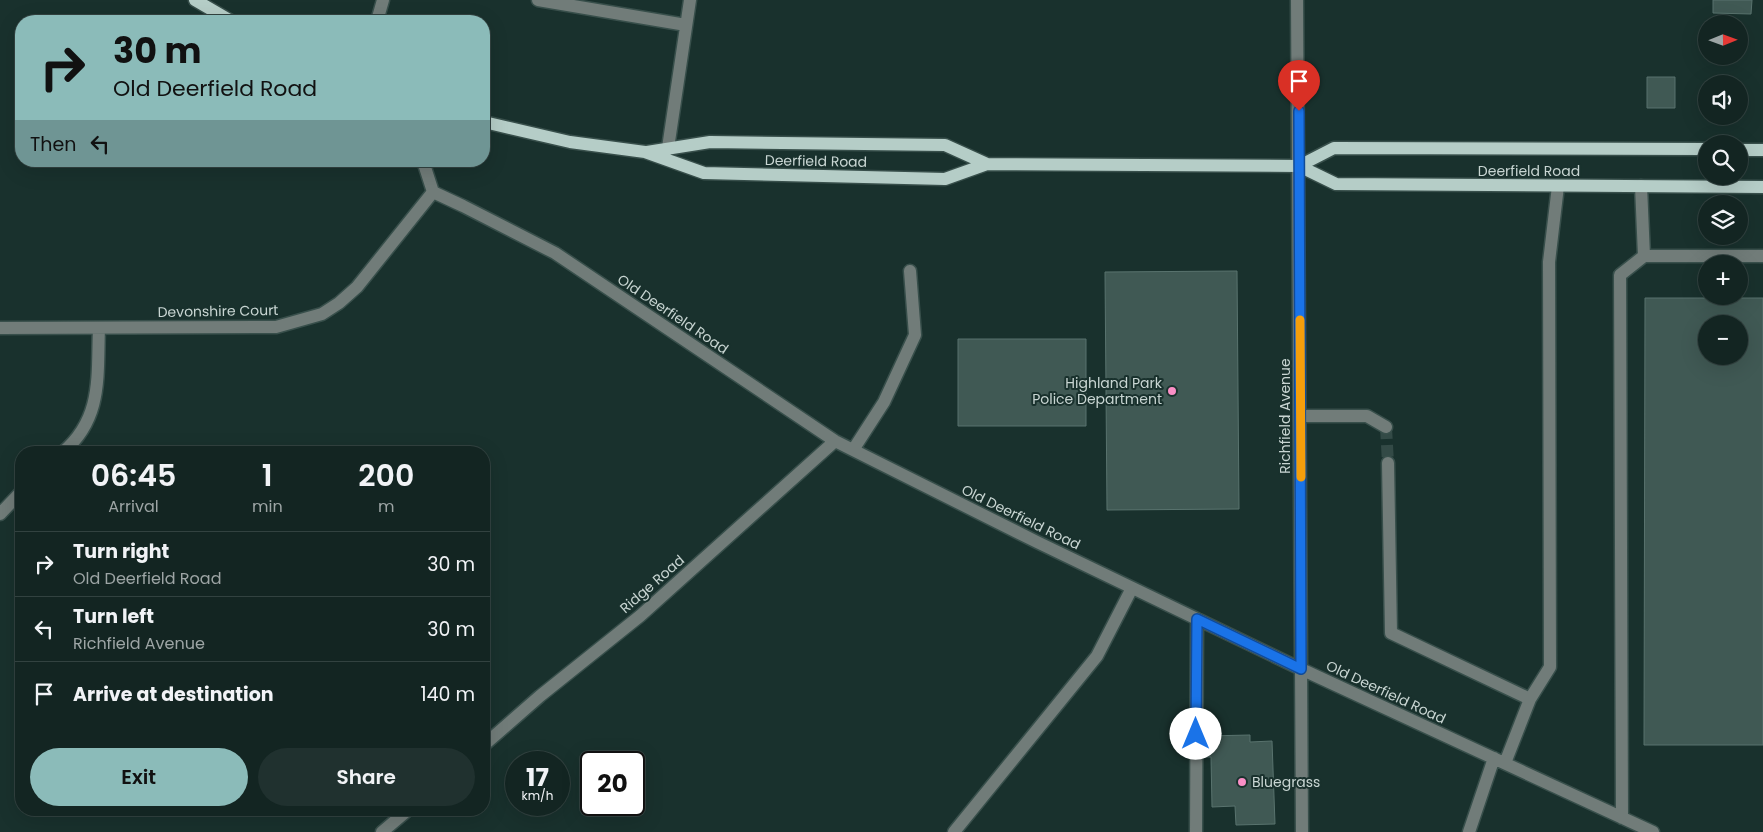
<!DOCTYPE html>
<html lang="en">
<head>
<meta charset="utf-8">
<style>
	:root { --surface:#132522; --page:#20312f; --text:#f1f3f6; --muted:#9da5a5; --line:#324240; --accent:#8bbbb9 }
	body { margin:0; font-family:Poppins,sans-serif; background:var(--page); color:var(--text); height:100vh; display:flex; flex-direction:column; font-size:19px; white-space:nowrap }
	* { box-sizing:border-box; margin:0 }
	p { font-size:16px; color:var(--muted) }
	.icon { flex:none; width:28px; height:28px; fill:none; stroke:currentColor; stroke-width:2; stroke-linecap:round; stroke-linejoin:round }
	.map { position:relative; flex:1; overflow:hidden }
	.details { position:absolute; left:15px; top:446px; width:475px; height:370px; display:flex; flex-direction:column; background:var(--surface); border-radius:20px; box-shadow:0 5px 20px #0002,0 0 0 1px var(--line) }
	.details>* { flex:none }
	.hud { position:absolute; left:15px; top:15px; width:475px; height:152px; border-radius:20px; box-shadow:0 5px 20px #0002,0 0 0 1px var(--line); background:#8bbbb9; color:#111; overflow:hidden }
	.needle { width:32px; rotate:89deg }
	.buttons { position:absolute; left:1698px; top:15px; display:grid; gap:10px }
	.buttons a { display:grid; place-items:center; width:50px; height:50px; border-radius:50%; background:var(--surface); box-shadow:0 5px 20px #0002,0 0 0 1px var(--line); font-size:25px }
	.speed { position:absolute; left:505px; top:751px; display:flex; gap:10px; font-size:25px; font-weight:700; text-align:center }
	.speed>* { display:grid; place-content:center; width:65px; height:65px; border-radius:50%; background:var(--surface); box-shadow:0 5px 20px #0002,0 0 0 1px var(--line); line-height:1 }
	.speed small { font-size:12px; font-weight:400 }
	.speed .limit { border:2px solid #111; border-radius:8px; background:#fff; color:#111 }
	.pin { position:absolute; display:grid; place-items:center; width:42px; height:42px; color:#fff; margin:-51px -21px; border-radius:50% 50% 50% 0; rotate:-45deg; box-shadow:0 0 5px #0007 }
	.pin .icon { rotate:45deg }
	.me { position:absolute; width:55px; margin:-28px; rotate:0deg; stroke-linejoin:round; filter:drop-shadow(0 0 4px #0008) }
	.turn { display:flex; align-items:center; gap:18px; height:105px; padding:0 15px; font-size:22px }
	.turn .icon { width:65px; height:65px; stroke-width:2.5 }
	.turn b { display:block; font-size:35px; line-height:42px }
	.then { display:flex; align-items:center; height:48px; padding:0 15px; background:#0003; gap:10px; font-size:19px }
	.eta { display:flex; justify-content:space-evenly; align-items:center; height:85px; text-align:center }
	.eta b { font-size:30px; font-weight:600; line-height:35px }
	.cta { display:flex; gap:10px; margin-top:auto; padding:10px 15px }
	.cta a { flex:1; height:58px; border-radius:30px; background:var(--accent); color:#111; font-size:20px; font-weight:600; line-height:58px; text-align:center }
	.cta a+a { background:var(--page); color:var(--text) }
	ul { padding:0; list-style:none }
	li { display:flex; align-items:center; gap:15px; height:65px; padding:0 15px; border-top:1px solid var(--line) }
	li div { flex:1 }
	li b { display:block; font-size:19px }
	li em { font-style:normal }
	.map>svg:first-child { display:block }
</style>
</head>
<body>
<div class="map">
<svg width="1763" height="832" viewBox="0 0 1763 832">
	<rect width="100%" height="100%" fill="#19312d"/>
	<path fill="#405954" stroke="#59736e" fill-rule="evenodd" d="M 1713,0 L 1752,0 L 1751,14 L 1713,13 Z
		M 1647,77 L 1675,77 L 1675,108 L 1647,108 Z
		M 1237,271 L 1239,509 L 1107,510 L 1105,272 Z
		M 1645,298 L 1763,298 L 1763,745 L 1644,745 ZM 1706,324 L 1739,324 L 1739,356 L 1706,356 Z
		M 958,339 L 1086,339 L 1086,426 L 958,426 Z
		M 1250,735 L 1250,742 L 1272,741 L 1275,824 L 1236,825 L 1235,806 L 1212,807 L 1211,757 L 1206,757 L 1205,736 Z"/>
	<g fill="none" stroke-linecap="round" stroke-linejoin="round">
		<path stroke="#334a46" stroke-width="12" stroke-dasharray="12 6" stroke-linecap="butt" d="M 1386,427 L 1388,463"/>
		<g stroke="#384f4b" stroke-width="15">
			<path id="minor" d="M 538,0 L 686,25
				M 1297,0 L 1302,832
				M 377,21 L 383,0
				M 668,148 L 690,0
				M 423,161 L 433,192 L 463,206 L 555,253 L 835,441 L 1037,542 L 1301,669 L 1653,832
				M 1641,186 L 1644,256 L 1763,256
				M 0,328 L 276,327 L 322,314 L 339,303 L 357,287 L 433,192
				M 1301,416 L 1367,416 L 1386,427
				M 853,450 L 884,402 L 915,335 L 910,271
				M 63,452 C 103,418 97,376 99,328
				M 1388,463 L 1391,633 L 1530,699
				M 0,514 L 21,492
				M 484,745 L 540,696 L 640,616 L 835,441
				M 1505,763 L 1530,699 L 1550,667 L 1549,262 L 1558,186
				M 1622,818 L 1620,275 L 1644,256
				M 382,832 L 408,810
				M 954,832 L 1097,656 L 1132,588
				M 1196,832 L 1197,619
				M 1469,832 L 1494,758"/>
		</g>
		<g stroke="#384f4b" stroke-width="15">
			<path id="major" d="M 195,0 L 231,21
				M 484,122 L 570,142 L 645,152 L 704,173 L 945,179 L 987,164 L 1299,166 L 1336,184 L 1763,187
				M 1739,150 L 1763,150
				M 647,152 L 710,142 L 945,145 L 987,164
				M 1299,166 L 1334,148 L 1706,149"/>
		</g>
		<use href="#minor" stroke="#717c79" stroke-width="12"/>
		<use href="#major" stroke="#b5cdc7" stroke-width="12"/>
	</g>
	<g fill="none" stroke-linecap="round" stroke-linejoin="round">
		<g stroke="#114b97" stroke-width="12">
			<path id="route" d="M 1196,734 L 1197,619 L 1301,669 L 1299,111"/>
		</g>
		<use href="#route" stroke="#1a73e8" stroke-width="9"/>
		<path stroke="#f59e0b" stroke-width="9" d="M 1300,320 L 1301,477"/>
	</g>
	<g fill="#fa8fc6" stroke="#19312d" stroke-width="2">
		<circle cx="1172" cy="391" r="5"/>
		<circle cx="1242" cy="782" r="5"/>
	</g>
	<g text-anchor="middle" stroke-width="4" stroke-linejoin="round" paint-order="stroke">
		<g font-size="14" fill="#c8d5d2" stroke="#19312d">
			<text transform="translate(816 161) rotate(1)" y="5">Deerfield Road</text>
			<text x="1529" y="176">Deerfield Road</text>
			<text transform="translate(218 311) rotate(-1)" y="5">Devonshire Court</text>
			<text transform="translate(673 314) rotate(34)" y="5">Old Deerfield Road</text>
			<text transform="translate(1285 416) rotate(-90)" y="5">Richfield Avenue</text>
			<text transform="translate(1021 517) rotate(26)" y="5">Old Deerfield Road</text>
			<text transform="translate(652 584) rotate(-41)" y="5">Ridge Road</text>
			<text transform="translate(1386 692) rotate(25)" y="5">Old Deerfield Road</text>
		</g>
		<g font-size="14" fill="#c8d5d2" stroke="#19312d" text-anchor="end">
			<text x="1162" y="388">Highland Park<tspan x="1162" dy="16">Police Department</tspan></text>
			<text x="1252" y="787" text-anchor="start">Bluegrass</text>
		</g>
	</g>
</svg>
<div class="buttons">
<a><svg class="needle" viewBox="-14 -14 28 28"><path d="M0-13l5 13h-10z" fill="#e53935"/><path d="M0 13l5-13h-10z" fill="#9da5a5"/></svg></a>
<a><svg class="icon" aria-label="sound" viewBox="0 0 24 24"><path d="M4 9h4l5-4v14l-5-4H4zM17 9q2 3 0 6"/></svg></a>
<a><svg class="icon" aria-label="search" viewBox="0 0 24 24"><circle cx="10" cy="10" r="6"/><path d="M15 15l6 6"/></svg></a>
<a><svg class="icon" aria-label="layers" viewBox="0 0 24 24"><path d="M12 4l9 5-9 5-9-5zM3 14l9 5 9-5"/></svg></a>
<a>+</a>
<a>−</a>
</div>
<div class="speed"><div>17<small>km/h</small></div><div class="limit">20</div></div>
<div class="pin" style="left:1299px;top:111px;background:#d93025"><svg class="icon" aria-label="arrive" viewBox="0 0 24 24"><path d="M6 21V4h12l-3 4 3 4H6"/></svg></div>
<svg class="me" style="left:1196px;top:734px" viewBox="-20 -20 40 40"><circle r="19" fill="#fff"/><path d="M0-13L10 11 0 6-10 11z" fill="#1a73e8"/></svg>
<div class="hud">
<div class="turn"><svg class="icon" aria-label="right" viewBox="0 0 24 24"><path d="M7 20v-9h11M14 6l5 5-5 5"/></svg><div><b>30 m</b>Old Deerfield Road</div></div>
<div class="then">Then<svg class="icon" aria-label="left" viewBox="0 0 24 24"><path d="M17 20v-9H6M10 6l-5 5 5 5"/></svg></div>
</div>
<section class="details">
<div class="eta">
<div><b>06:45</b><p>Arrival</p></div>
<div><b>1</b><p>min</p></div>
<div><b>200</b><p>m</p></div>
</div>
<ul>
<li><svg class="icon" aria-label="right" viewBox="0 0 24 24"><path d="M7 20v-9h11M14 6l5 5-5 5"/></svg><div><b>Turn right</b><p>Old Deerfield Road</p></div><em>30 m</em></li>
<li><svg class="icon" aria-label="left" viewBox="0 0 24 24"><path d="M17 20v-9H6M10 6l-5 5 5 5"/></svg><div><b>Turn left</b><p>Richfield Avenue</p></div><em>30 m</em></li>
<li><svg class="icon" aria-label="arrive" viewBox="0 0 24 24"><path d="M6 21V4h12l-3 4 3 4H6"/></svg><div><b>Arrive at destination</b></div><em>140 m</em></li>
</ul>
<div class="cta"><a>Exit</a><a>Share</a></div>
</section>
</div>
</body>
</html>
